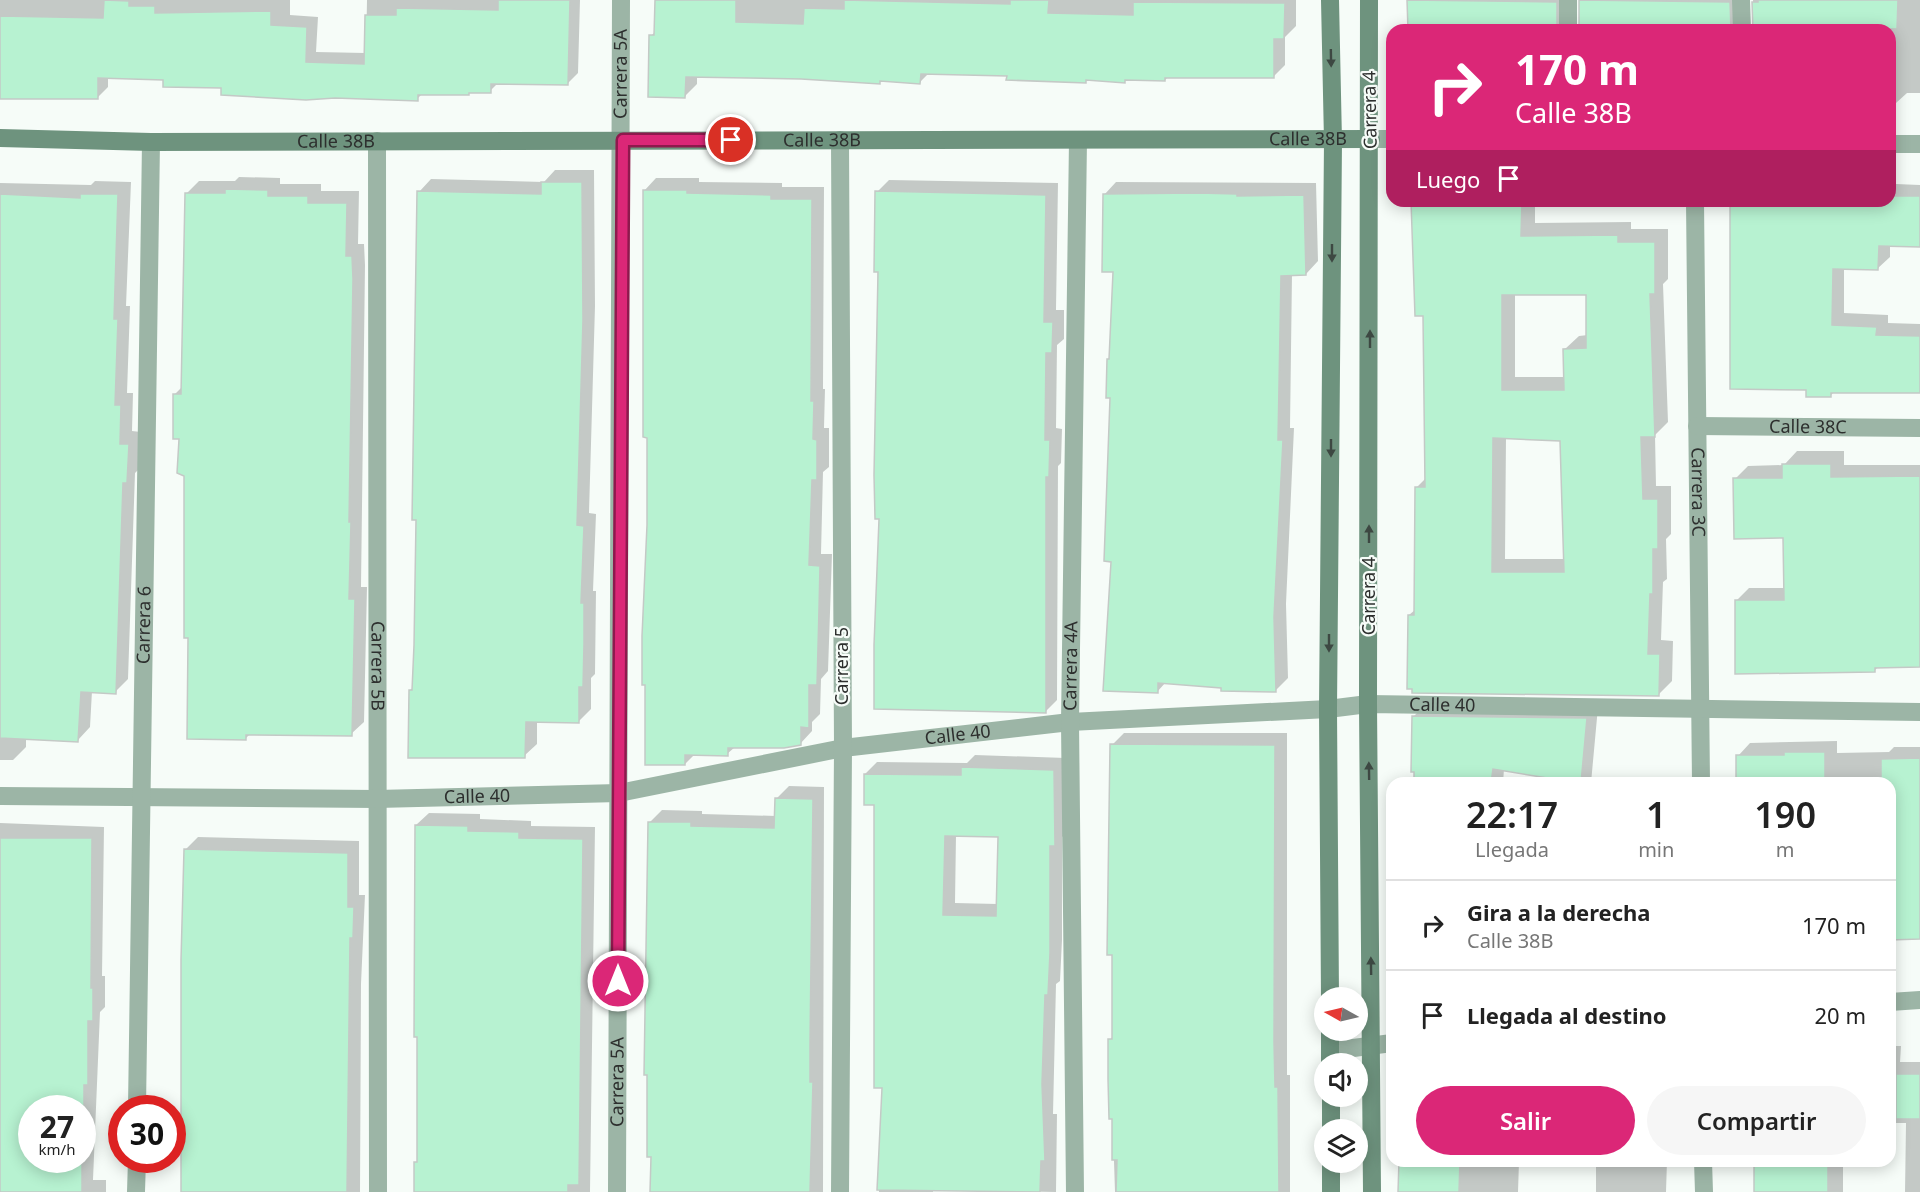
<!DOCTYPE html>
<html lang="es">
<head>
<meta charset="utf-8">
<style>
	:root { --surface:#fff; --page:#f6f6f6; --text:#222; --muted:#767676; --line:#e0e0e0; --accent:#db2777 }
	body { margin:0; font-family:"Noto Sans",sans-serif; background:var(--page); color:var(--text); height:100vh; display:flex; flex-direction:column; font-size:22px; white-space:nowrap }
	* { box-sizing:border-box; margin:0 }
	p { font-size:20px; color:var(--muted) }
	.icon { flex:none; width:33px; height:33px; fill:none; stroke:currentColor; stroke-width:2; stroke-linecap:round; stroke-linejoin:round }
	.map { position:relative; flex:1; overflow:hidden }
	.drawer { position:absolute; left:1386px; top:777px; width:510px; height:390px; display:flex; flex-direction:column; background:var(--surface); border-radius:18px; box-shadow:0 3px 15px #0003 }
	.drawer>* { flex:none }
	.top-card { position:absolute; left:1386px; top:24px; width:510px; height:183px; border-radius:18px; box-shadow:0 3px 15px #0003; background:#db2777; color:#fff; overflow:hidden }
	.needle { width:39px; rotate:278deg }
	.controls { position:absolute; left:1314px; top:987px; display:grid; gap:12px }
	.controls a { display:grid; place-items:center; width:54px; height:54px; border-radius:50%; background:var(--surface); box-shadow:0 3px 15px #0003; font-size:30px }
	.speed { position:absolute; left:18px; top:1095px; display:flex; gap:12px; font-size:30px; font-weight:700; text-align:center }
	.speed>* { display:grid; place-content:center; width:78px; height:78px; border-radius:50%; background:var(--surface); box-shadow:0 3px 15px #0003; line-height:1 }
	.speed small { font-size:15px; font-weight:400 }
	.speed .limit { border:9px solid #d22; background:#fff; color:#111 }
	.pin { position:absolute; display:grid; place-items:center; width:51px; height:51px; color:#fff; margin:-26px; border:3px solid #fff; border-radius:50%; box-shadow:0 2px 6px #0007 }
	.me { position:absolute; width:66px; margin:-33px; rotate:0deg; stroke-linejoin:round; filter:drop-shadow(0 0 4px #0008) }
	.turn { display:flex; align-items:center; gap:21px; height:126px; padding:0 30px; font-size:27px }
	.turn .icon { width:78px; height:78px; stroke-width:2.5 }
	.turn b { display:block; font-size:42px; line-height:51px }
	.then { display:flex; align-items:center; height:57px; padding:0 30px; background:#0003; gap:12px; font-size:22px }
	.eta { display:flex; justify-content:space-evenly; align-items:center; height:102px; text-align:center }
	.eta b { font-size:36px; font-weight:600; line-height:42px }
	.cta { display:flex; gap:12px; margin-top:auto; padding:12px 30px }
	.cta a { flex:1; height:69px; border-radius:36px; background:var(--accent); color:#fff; font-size:24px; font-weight:600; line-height:69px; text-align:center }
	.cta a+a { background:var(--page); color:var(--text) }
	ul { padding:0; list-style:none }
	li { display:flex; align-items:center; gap:18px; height:90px; padding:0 30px; border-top:2px solid var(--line) }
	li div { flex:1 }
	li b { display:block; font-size:22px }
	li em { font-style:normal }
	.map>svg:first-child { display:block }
</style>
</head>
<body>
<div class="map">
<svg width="1920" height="1192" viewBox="0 0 1920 1192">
	<rect width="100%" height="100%" fill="#f6fcf8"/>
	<path fill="#0003" fill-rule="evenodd" d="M 0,0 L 290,0 L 290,15 L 318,17 L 316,52 L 366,53 L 367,0 L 580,0 L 578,73 L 567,84 L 498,83 L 490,91 L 423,93 L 417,99 L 222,87 L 165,78 L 108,77 L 108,87 L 97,98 L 0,97 Z
		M 656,0 L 1296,0 L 1296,26 L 1285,37 L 1285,65 L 1273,77 L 1168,77 L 1165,80 L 1127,79 L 1124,81 L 1088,79 L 1085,82 L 1008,75 L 929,73 L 920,82 L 881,80 L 879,82 L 801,77 L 697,76 L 697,84 L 685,96 L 651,36 L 656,31 Z
		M 1409,0 L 1569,0 L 1570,23 L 1581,29 L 1580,0 L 1742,0 L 1744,23 L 1755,29 L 1753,0 L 1920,0 L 1920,93 L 1907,93 L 1896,103 L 1890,103 L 1890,30 L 1409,30 Z
		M 555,170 L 594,170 L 595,306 L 589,513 L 596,514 L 593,591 L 596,591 L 595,674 L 591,678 L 591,709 L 578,722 L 537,721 L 537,744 L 524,756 L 410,690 L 413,688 L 416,645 L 419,192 L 431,179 L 544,182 Z
		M 239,177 L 280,178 L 280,184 L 321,184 L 321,191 L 359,191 L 358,244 L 364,244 L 365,265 L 361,587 L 367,587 L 364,722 L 351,734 L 251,733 L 245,739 L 190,637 L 186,475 L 175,394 L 182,387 L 186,194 L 199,181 L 235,181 Z
		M 656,178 L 699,178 L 699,182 L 782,183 L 782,187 L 824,187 L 823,389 L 825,389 L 824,428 L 829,428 L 829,467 L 823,472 L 821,554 L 832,554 L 828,671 L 821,679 L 820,714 L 812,722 L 812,731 L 800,744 L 735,747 L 727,754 L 695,754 L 685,764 L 649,525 L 644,191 Z
		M 889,180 L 1058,183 L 1056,310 L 1064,310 L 1064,339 L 1057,345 L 1056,428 L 1062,429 L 1061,463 L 1058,466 L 1057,700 L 1045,712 L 880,517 L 877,192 Z
		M 95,181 L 131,182 L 126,306 L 130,306 L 127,393 L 133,393 L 132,431 L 141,432 L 140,468 L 135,473 L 128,679 L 115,692 L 92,691 L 90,727 L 78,740 L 26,738 L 26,747 L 13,760 L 0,760 L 0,183 L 91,185 Z
		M 1116,182 L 1316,183 L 1318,261 L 1306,274 L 1292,274 L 1290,428 L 1294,428 L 1286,604 L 1288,678 L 1275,691 L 1166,682 L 1157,692 L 1112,560 L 1112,396 L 1108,359 L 1111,357 L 1114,270 L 1104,195 Z
		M 1896,184 L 1920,185 L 1920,245 L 1890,245 L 1890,257 L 1877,269 L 1844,268 L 1844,313 L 1888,315 L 1888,323 L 1920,324 L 1920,392 L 1834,392 L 1830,396 L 1807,389 L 1731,201 L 1890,201 L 1890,187 Z
		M 1413,201 L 1535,201 L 1535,223 L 1631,222 L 1631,229 L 1668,229 L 1668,279 L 1663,284 L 1668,422 L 1655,435 L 1656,486 L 1671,486 L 1671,534 L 1666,539 L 1667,579 L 1663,582 L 1661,640 L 1673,641 L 1672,681 L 1658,695 L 1409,615 L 1416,609 L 1416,488 L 1426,478 L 1424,314 ZM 1587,293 L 1588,335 L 1579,336 L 1565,349 L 1565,377 L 1515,377 L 1515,294 ZM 1506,437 L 1562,440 L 1565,559 L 1505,559 Z
		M 1797,451 L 1844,451 L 1844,465 L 1920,465 L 1920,667 L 1878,667 L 1874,671 L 1736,601 L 1749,588 L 1785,588 L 1784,536 L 1735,479 L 1748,466 L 1784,465 Z
		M 1425,705 L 1598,707 L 1591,783 L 1554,783 L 1555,777 L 1504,769 L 1503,783 L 1415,783 L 1413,717 Z
		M 1124,733 L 1287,733 L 1287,1075 L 1290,1075 L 1290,1192 L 1115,1192 L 1110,1040 L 1113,1036 L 1112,745 Z
		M 1837,741 L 1837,753 L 1889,752 L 1894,747 L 1920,747 L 1920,937 L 1894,938 L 1890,942 L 1890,783 L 1738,783 L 1738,756 L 1750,743 Z
		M 975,755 L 1066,758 L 1067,833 L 1062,837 L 1062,940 L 1060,981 L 1056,984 L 1054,1071 L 1053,1114 L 1057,1114 L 1056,1192 L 933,1190 L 933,1192 L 879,1192 L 883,1086 L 875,803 L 865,774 L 877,762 L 967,763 ZM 956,835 L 999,836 L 998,904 L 955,903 Z
		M 789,786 L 824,787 L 823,1192 L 651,1192 L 650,822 L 662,810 L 702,811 L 702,814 L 776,816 L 776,799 Z
		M 429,813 L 480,814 L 480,819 L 531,821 L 531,826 L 595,827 L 590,1192 L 415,1192 L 416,1163 L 418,1160 L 416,825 Z
		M 0,823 L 104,827 L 102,976 L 105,976 L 105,1007 L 100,1012 L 93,1180 L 106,1180 L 106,1192 L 0,1192 ZM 32,1108 L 82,1108 L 82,1160 L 32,1160 Z
		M 198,837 L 359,841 L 359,895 L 365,895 L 361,984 L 360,1192 L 183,1192 L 186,849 Z
		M 1890,1046 L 1901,1046 L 1900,1062 L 1920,1062 L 1920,1192 L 1905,1192 L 1906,1123 L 1890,1123 Z
		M 1400,1161 L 1667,1161 L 1666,1192 L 1596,1192 L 1596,1163 L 1519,1162 L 1518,1192 L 1400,1192 Z
		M 1756,1161 L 1843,1161 L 1843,1192 L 1755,1192 Z"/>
	<path fill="#b7f2d1" stroke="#c4c9c6" stroke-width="1.5" fill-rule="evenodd" d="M 104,0 L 129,1 L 129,6 L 155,6 L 155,13 L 271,11 L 271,25 L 307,27 L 306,62 L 364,64 L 365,15 L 396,15 L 396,8 L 498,10 L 498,0 L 570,0 L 568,85 L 491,84 L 491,93 L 469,93 L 469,95 L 418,95 L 418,101 L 335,98 L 306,100 L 221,95 L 221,88 L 163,87 L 163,80 L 98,78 L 98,99 L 0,99 L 0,16 L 103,18 Z
		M 655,0 L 736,0 L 736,22 L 803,24 L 804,8 L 844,9 L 844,0 L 1010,4 L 1010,0 L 1049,0 L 1048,13 L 1133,15 L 1133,2 L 1285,3 L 1284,39 L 1274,39 L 1274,78 L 1165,78 L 1165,81 L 1125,80 L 1125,83 L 1086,80 L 1086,83 L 1006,80 L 1007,76 L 921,74 L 920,84 L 880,81 L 880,84 L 801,79 L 686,77 L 685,98 L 648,97 L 649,35 L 654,35 Z
		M 1407,0 L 1557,2 L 1557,28 L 1476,25 L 1476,30 L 1408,30 Z
		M 1579,0 L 1730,2 L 1731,30 L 1579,29 Z
		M 1758,0 L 1898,0 L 1897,29 L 1821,27 L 1821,29 L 1753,30 L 1752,2 L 1758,2 Z
		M 541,182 L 582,182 L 583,320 L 577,525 L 584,526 L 581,603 L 584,603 L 584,644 L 583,687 L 579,687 L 579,723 L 526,722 L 525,758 L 408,758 L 409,690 L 412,690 L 414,645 L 416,520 L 412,520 L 417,191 L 541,194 Z
		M 225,189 L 268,190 L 268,196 L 308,196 L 308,203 L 347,203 L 346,256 L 352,256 L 353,279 L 349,522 L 351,522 L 349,599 L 355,599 L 352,736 L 246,735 L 246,740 L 187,739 L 188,638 L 184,638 L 184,476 L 177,473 L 179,439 L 173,439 L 173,394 L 181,394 L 185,193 L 225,193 Z
		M 643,190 L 687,190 L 687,193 L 771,195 L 771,199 L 812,199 L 811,401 L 814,401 L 813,439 L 817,440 L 817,480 L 812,480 L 809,565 L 820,566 L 819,609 L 817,685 L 809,685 L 809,728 L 801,727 L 801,745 L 784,748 L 728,748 L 728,756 L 685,755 L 685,765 L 645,765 L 645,685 L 642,685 L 642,636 L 647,525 L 647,438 L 643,437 Z
		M 875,191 L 1046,195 L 1044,322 L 1053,322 L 1052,353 L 1046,353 L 1045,440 L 1050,440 L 1049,477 L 1046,477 L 1046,713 L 874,709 L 874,645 L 879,519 L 875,519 L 874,475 L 878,272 L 874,272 Z
		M 1198,193 L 1237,194 L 1237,196 L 1304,195 L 1306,275 L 1281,276 L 1278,440 L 1283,440 L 1274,617 L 1276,692 L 1221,691 L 1221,688 L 1158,683 L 1158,693 L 1103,691 L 1111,562 L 1104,561 L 1110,398 L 1106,398 L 1107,359 L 1109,359 L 1113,272 L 1102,272 L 1103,194 Z
		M 0,194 L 80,198 L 80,194 L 118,194 L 114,319 L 118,319 L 115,405 L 121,405 L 120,444 L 129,444 L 127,483 L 123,483 L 116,694 L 81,692 L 78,742 L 0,738 Z
		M 1890,196 L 1920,196 L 1920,247 L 1879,246 L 1878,270 L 1833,269 L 1832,325 L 1877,327 L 1876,335 L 1920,336 L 1920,393 L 1831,393 L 1831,397 L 1806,397 L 1806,390 L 1730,389 L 1730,201 L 1890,201 Z
		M 1411,201 L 1522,201 L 1521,236 L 1618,235 L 1618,242 L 1655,242 L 1655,294 L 1650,294 L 1655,437 L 1641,437 L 1643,499 L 1658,499 L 1658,549 L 1653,549 L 1653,594 L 1650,594 L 1648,654 L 1660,654 L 1659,696 L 1412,693 L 1412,689 L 1407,689 L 1408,615 L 1414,615 L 1415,487 L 1425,487 L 1423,316 L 1415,316 ZM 1502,295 L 1586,295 L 1586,348 L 1563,349 L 1564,390 L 1502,390 ZM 1493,438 L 1560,441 L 1564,572 L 1492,572 Z
		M 1782,464 L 1831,464 L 1831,477 L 1920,476 L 1920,667 L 1875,668 L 1875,672 L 1735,674 L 1735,600 L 1784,600 L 1783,538 L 1734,539 L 1733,478 L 1782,478 Z
		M 1412,716 L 1587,718 L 1581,783 L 1553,783 L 1553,779 L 1493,769 L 1491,783 L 1414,783 L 1414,772 L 1411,772 Z
		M 1110,744 L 1275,745 L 1274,1042 L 1275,1087 L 1278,1087 L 1279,1192 L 1116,1192 L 1117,1160 L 1112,1160 L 1112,1119 L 1109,1119 L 1108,1079 L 1108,1039 L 1112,1039 L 1112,955 L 1107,955 Z
		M 1784,752 L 1825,752 L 1825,783 L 1736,783 L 1736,755 L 1784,755 Z
		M 1920,758 L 1920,939 L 1890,940 L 1890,783 L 1881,783 L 1881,759 Z
		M 961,767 L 1054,770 L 1055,846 L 1050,846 L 1050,953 L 1048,995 L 1045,995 L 1042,1084 L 1045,1161 L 1041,1161 L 1040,1192 L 877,1190 L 882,1088 L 874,1088 L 874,805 L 864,805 L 864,774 L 961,775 ZM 945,836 L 998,837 L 996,916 L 943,915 Z
		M 775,798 L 813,799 L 810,1044 L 810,1082 L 813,1082 L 810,1192 L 650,1192 L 651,1157 L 647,1157 L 647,1075 L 644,1075 L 648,822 L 691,822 L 691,826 L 774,828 Z
		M 415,825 L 468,826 L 468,831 L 519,832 L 519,838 L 583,839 L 579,1185 L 568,1185 L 568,1192 L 414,1192 L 414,1162 L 417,1162 L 417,1037 L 414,1037 Z
		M 0,838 L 92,838 L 91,988 L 93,988 L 93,1021 L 88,1021 L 88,1085 L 84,1085 L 84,1108 L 32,1108 L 32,1160 L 82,1160 L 82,1192 L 0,1192 Z
		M 184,849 L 348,853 L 348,907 L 354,907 L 353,938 L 350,938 L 347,1192 L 181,1192 L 181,960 Z
		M 1896,1074 L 1920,1074 L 1920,1119 L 1896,1119 Z
		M 1399,1161 L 1460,1161 L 1459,1192 L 1398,1192 Z
		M 1754,1161 L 1828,1161 L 1828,1192 L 1754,1192 Z"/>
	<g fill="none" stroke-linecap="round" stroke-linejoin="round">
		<g stroke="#9cb5a6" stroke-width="18">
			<path d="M 1568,0 L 1568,30"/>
			<path d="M 1741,0 L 1742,30"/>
			<path d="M 1371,139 L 1392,139"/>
			<path id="s1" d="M 377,141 L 378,1192"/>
			<path d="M 1890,144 L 1920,144"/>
			<path id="s2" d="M 1695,201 L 1701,783"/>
			<path id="s3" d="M 1697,426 L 1920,428"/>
			<path id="s4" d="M 0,796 L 377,799 L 619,793 L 843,748 L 1070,722 L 1328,709 L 1368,704 L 1920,712"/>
			<path d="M 1890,1002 L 1920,1000"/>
			<path d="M 1330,1051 L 1392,1043"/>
			<path id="s5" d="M 137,1108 L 151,142"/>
			<path d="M 1703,1161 L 1704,1192"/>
			<path d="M 136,1192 L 137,1160"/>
			<path id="s6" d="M 617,1192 L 621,0"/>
			<path d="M 840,1192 L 843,748 L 840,140"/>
			<path id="s7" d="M 1075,1192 L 1070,722 L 1078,140"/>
		</g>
		<g stroke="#6e937e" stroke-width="18">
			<path d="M 1330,0 L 1333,141 L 1328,709 L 1330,998"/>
			<path d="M 1369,0 L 1368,704 L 1372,1192"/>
			<path id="s8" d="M 0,138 L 151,142 L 1371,139"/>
			<path d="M 1330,1030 L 1330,1064"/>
			<path d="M 1331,1096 L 1331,1130"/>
			<path d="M 1331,1162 L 1331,1192"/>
		</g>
	</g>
	<defs><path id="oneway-solid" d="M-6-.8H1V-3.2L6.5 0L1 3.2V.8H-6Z" transform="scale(1.5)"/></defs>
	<g fill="#3d4842">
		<use href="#oneway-solid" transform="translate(1331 58) rotate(89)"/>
		<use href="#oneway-solid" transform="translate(1332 253) rotate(90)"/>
		<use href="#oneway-solid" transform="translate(1370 339) rotate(-90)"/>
		<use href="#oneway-solid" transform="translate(1331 448) rotate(90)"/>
		<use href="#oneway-solid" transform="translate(1369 534) rotate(-90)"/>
		<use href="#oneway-solid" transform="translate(1329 643) rotate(90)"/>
		<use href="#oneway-solid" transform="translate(1369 771) rotate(-91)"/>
		<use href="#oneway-solid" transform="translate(1371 966) rotate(-91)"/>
	</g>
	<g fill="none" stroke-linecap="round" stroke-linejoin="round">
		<g stroke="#8e194d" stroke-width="15">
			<path id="route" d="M 618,981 L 623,140 L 731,140"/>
		</g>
		<use href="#route" stroke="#db2777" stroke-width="10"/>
	</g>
	<g text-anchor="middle" stroke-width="4.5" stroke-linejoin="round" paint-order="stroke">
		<g font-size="18" fill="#2d2f2e" stroke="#f6fcf8">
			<text dy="6" stroke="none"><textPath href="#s6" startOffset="1118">Carrera 5A</textPath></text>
			<text transform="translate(1370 110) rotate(-91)" y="6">Carrera 4</text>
			<text dy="6" stroke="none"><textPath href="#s8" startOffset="822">Calle 38B</textPath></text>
			<text dy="6" stroke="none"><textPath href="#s8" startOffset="1308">Calle 38B</textPath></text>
			<text dy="6" stroke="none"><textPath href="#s8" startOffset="336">Calle 38B</textPath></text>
			<text dy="6" stroke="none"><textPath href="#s3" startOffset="111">Calle 38C</textPath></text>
			<text dy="6" stroke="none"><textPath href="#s2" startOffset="291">Carrera 3C</textPath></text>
			<text transform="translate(1369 596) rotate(-90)" y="6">Carrera 4</text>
			<text dy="6" stroke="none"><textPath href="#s5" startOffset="483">Carrera 6</textPath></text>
			<text transform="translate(842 666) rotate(-90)" y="6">Carrera 5</text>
			<text dy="6" stroke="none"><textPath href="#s7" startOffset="526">Carrera 4A</textPath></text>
			<text dy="6" stroke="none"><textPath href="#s1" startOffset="525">Carrera 5B</textPath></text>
			<text dy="6" stroke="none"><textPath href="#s4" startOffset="1449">Calle 40</textPath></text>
			<text dy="6" stroke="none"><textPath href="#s4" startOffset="963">Calle 40</textPath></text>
			<text dy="6" stroke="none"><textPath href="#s4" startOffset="477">Calle 40</textPath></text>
			<text dy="6" stroke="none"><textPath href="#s6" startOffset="110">Carrera 5A</textPath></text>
		</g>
	</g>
</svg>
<div class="controls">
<a><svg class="needle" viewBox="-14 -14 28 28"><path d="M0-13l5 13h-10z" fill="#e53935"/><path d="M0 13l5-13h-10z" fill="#767676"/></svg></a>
<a><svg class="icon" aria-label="sound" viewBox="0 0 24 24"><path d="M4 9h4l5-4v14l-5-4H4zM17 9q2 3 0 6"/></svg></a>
<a><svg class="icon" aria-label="layers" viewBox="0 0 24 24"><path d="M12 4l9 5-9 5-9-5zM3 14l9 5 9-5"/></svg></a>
</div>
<div class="speed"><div>27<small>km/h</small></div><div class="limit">30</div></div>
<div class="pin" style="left:731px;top:140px;background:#d93025"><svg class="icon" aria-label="arrive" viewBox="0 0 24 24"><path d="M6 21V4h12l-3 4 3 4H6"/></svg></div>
<svg class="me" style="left:618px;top:981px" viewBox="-20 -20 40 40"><circle r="17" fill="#db2777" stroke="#fff" stroke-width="3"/><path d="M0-11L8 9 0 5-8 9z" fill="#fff"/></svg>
<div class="top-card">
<div class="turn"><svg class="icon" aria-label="right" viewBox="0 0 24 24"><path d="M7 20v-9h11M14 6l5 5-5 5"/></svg><div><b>170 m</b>Calle 38B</div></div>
<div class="then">Luego<svg class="icon" aria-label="arrive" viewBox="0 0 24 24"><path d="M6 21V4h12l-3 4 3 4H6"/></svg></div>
</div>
<section class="drawer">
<div class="eta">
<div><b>22:17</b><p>Llegada</p></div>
<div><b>1</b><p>min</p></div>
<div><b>190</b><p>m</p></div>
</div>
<ul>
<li><svg class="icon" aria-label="right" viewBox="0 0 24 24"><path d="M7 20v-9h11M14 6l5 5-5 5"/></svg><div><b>Gira a la derecha</b><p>Calle 38B</p></div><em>170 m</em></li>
<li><svg class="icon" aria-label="arrive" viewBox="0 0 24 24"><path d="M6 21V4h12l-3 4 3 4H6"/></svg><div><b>Llegada al destino</b></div><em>20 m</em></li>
</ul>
<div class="cta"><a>Salir</a><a>Compartir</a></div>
</section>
</div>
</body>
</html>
